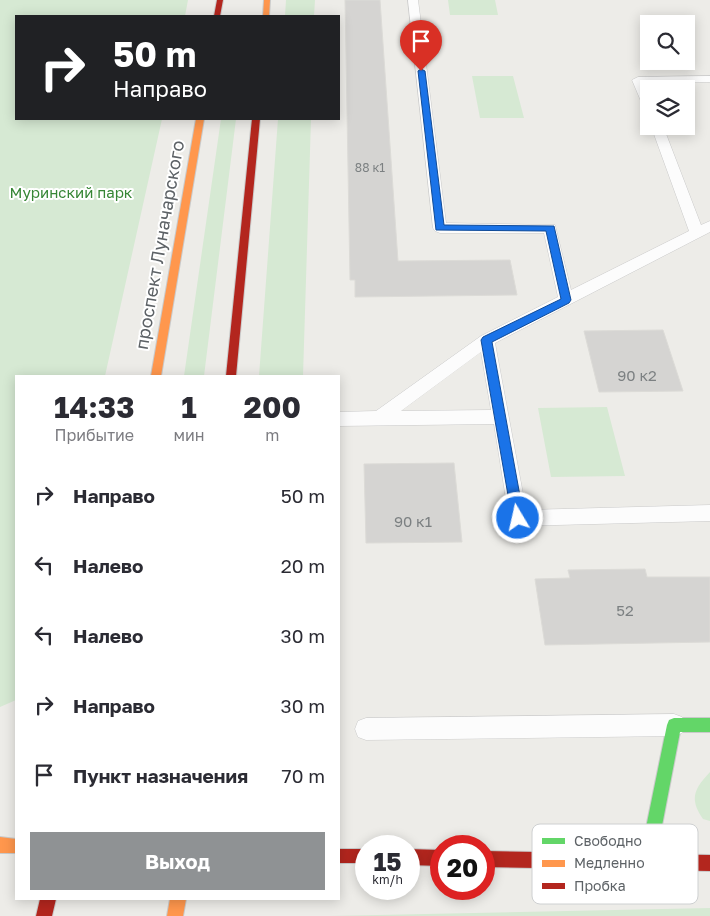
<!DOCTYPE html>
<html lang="ru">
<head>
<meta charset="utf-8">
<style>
	:root { --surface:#fff; --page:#f7f7f7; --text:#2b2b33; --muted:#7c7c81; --accent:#8f9294 }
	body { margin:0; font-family:"Golos Text",sans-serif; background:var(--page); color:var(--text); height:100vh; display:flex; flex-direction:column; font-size:19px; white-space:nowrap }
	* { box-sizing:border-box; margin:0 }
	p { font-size:16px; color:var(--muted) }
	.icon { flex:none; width:28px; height:28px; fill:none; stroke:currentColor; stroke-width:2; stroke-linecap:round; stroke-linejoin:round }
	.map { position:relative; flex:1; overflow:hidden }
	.details { position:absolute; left:15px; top:375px; width:325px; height:525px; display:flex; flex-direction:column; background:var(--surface); border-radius:0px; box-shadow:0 2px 12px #0003 }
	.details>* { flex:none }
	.banner { position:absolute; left:15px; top:15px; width:325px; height:105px; border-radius:0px; box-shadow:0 2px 12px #0003; background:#202124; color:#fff; overflow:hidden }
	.fabs { position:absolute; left:640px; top:15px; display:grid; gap:10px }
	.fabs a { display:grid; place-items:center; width:55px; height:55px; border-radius:0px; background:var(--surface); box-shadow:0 2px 12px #0003; font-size:25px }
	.speed { position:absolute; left:355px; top:835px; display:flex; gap:10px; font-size:25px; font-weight:700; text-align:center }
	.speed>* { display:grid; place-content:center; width:65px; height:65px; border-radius:50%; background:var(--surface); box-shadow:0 2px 12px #0003; line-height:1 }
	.speed small { font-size:12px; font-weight:400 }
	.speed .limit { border:8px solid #d22; background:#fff; color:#111 }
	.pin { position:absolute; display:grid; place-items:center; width:42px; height:42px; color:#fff; margin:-51px -21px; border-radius:50% 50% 50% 0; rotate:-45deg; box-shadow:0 0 5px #0007 }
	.pin .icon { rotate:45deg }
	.me { position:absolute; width:55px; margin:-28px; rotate:351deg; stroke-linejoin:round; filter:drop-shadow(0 0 4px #0008) }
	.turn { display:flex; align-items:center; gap:18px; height:105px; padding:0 15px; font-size:22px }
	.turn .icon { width:65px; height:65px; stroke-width:2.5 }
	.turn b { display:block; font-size:35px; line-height:42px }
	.eta { display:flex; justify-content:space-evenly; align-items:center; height:85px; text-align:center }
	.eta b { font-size:30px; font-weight:700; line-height:35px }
	.primary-button { display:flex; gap:10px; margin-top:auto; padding:10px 15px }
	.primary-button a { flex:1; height:58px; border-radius:0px; background:var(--accent); color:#fff; font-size:20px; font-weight:700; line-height:58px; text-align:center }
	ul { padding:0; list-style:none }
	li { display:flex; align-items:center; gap:15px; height:70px; padding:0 15px }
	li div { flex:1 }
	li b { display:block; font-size:19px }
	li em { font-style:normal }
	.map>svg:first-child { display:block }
</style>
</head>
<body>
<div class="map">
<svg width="710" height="916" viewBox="0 0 710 916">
	<rect width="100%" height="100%" fill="#edece8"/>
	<path fill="#d6e9d3" d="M 0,0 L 188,0 L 185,16 L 16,16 L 16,119 L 162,119 L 105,376 L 16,376 L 16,700 L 0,707 Z
		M 286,0 L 315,0 L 314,16 L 285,16 Z
		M 448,0 L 495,0 L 498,15 L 450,15 Z
		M 472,76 L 513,76 L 524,118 L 480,118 Z
		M 221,119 L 236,119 L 204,376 L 184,376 Z
		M 278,119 L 311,119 L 303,376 L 259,376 Z
		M 607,407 L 625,476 L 551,477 L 538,408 Z
		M 710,772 L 710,821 L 703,819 C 689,799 694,789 710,772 Z
		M 710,908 L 710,916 L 329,916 Z"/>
	<path fill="#d5d4d2" stroke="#dcdbd7" d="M 345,0 L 380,0 L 398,261 L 510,260 L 517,295 L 355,297 L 355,280 L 350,280 Z
		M 663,330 L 683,391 L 599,392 L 584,331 Z
		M 454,463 L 462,542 L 366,543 L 364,464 Z
		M 645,569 L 647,577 L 710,577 L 710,642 L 545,645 L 535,579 L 570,578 L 568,570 Z"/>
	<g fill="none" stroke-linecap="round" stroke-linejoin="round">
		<g stroke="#cacaca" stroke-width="1">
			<path id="lane" d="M 408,0 L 418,0 L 446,223 L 555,225 L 571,290 L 689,231 L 651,126 L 663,126 L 701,225 L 710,221 L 710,232 L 495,343 L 526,510 L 710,505 L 710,521 L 518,526 L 511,524 L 509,518 L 494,424 L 339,426 L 339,412 L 376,411 L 481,336 L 558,297 L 544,233 L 440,233 L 435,231 L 433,228 ZM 481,352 L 491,410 L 401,411 Z
				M 710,76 L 710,82 L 645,83 L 649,91 L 649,110 L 643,106 L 632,80 L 638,77 Z
				M 674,714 L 682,717 L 685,725 L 682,733 L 674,736 L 366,740 L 358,737 L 355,729 L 358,721 L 366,718 Z"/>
		</g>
		<g stroke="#cacaca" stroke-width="2">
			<path id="fast" d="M 674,718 L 710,718 L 710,732 L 680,732 L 655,862 L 652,867 L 647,870 L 642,867 L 639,862 L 667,725 L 669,720 Z"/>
		</g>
		<g stroke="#cacaca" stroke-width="2">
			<path id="slow" d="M 264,0 L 270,0 L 269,16 L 263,16 Z
				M 196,119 L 204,119 L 161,376 L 151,376 Z
				M 0,837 L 16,839 L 16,853 L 0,853 Z
				M 170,899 L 186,899 L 183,916 L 167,916 Z"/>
		</g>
		<g stroke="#cacaca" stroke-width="2">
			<path id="jam" d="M 217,0 L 223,0 L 220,16 L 214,16 Z
				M 252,119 L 260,119 L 236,376 L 226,376 Z
				M 339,849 L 366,849 L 366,863 L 339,863 Z
				M 409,849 L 441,850 L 441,866 L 409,865 Z
				M 484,851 L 710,855 L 710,871 L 484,867 Z
				M 40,899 L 56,899 L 52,916 L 36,916 Z"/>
		</g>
		<use href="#lane" fill="#fcfcfc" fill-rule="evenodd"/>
		<use href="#fast" fill="#63d668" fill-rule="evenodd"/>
		<use href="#slow" fill="#ff974d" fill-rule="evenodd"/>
		<use href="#jam" fill="#b3261e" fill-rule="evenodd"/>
	</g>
	<path fill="#1a73e8" stroke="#114b97" d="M 421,69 L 425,71 L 444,225 L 554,226 L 571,300 L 569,303 L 492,342 L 524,518 L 522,522 L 518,523 L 514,522 L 512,518 L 481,340 L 483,337 L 561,299 L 546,231 L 436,230 L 418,71 Z"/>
	<g text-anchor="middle" stroke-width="4" stroke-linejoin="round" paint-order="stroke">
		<g font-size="12" fill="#7c8082">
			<text x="370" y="172">88 к1</text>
		</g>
		<g font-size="15" fill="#368635" stroke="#fff">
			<text x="71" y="198">Муринский парк</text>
		</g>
		<g font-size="15" fill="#7c8082">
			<text x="637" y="381">90 к2</text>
			<text x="413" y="527">90 к1</text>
			<text x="625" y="616">52</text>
		</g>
		<g font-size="18" fill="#5d6266" stroke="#fff">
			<text transform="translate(160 245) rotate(-80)" y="6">проспект Луначарского</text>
		</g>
	</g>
	<rect x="532" y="824" width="166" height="80" rx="8" fill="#fff" stroke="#ced0d1" stroke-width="1"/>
	<rect x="542" y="838" width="23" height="6" fill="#63d668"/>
	<rect x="542" y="860" width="23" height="7" fill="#ff974d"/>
	<rect x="542" y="883" width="23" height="6" fill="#b3261e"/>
	<g font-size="14" fill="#5d6266">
		<text x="574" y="846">Свободно</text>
		<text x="574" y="868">Медленно</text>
		<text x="574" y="891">Пробка</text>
	</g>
</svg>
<div class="fabs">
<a><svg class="icon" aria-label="search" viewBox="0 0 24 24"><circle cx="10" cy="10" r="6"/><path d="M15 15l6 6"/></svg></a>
<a><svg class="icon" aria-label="layers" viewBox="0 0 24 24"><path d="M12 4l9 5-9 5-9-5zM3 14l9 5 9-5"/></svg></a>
</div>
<div class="speed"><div>15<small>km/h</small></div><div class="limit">20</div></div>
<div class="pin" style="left:421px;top:71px;background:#d93025"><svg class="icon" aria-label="arrive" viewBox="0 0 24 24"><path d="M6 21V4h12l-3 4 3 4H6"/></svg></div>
<svg class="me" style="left:518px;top:518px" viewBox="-20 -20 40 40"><circle r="17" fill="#1a73e8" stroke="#fff" stroke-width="3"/><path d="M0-11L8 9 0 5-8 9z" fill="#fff"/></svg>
<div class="banner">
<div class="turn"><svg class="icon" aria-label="right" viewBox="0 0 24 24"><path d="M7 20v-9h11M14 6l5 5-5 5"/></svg><div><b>50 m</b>Направо</div></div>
</div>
<section class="details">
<div class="eta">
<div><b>14:33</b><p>Прибытие</p></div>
<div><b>1</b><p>мин</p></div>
<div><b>200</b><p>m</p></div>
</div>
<ul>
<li><svg class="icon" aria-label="right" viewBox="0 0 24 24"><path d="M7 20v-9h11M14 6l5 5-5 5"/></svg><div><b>Направо</b></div><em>50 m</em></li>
<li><svg class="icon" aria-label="left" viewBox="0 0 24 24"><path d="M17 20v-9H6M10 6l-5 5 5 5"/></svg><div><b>Налево</b></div><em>20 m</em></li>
<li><svg class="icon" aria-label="left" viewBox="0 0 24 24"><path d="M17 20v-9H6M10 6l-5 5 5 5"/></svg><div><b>Налево</b></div><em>30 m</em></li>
<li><svg class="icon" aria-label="right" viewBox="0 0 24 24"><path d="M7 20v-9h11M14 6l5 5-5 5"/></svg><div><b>Направо</b></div><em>30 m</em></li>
<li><svg class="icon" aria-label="arrive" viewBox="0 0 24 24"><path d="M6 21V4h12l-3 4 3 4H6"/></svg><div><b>Пункт назначения</b></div><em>70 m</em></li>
</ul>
<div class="primary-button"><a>Выход</a></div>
</section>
</div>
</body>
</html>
